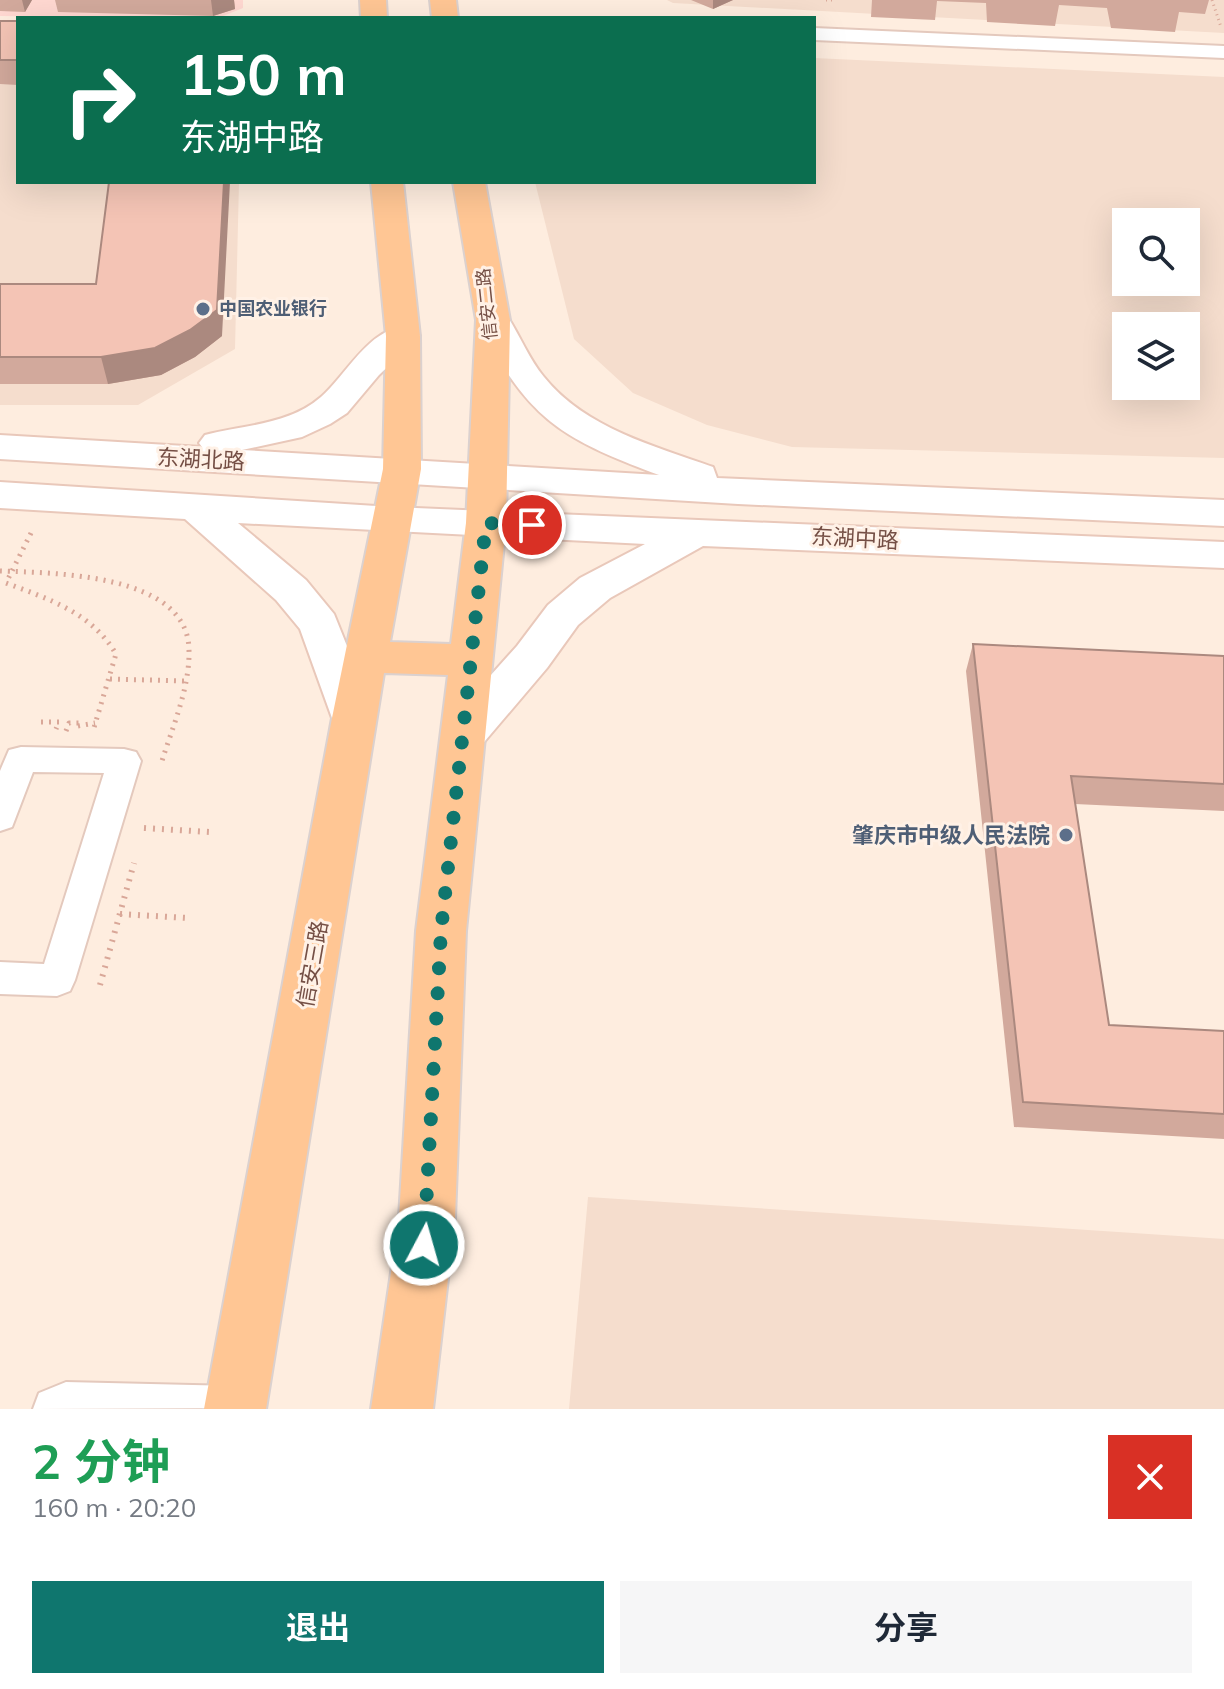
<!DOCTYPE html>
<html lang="zh">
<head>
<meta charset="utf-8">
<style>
	:root { --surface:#fff; --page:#f6f6f7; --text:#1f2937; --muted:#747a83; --accent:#0f766e }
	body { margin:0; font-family:Mulish,"Noto Sans SC",sans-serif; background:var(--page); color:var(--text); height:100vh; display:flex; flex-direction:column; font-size:30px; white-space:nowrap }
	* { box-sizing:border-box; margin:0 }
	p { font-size:26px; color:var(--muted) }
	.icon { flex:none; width:44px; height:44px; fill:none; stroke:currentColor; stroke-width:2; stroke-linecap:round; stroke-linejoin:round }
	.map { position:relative; height:1409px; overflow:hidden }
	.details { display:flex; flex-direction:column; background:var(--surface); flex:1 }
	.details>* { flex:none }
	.top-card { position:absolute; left:16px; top:16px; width:800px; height:168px; border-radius:0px; box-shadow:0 8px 32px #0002; background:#0b6e4f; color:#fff; overflow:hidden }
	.fabs { position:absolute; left:1112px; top:208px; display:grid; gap:16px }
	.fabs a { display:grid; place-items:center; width:88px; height:88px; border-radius:0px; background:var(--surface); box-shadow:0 8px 32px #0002; font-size:40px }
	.pin { position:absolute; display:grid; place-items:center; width:68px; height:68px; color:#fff; margin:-34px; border:4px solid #fff; border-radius:50%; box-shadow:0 2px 8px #0007 }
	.me { position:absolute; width:88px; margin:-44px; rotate:6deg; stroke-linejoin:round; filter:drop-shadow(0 0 6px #0008) }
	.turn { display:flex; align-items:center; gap:28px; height:168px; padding:0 32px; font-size:36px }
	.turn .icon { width:104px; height:104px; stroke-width:2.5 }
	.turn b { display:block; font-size:56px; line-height:68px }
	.round { display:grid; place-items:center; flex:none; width:84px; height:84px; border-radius:0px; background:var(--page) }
	.overview { display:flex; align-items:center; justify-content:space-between; height:136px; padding:0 32px }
	h1 { font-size:48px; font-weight:700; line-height:60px; color:#1e9e55 }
	.primary-button { display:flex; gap:16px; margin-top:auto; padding:16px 32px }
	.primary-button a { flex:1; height:92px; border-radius:0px; background:var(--accent); color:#fff; font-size:32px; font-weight:700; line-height:92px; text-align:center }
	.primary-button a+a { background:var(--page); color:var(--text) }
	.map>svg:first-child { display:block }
</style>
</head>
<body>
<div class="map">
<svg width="1224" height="1409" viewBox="0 0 1224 1409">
	<rect width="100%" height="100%" fill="#feeddf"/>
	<path fill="#f5ddcd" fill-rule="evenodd" d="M 667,0 L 1224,0 L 1224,33 L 673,3 Z
		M 0,41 L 18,41 L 18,182 L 239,182 L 235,349 L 138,405 L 0,405 Z
		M 814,58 L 1224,77 L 1224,458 L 792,447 L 707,425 L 633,393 L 574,339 L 535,182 L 814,182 ZM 1186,222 L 1186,282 L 1126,282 L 1126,222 ZM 1186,326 L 1186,386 L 1126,386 L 1126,326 Z
		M 588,1197 L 1224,1239 L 1224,1409 L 569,1409 Z"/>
	<path fill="#ffd8d1" d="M 0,0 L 243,0 L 243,8 L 218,18 L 156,18 L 0,16 Z"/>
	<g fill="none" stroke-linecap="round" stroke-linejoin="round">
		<g stroke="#e4c9bd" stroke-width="4">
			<path id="street" d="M 814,28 L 1224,46 L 1224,58 L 814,40 Z
				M 21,747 L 124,749 L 136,752 L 141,761 L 75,980 L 70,991 L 57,996 L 0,994 L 0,962 L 44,964 L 104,773 L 33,772 L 12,827 L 0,831 L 0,771 L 9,750 Z
				M 66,1382 L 235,1386 L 251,1392 L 257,1408 L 33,1409 L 39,1393 Z"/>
		</g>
		<g stroke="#e9c8ba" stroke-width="4">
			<path id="secondary" d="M 493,310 L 505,313 C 519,333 528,358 544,377 C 585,428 654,446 713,467 L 717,478 L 1224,500 L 1224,526 L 738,504 L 0,459 L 0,435 L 202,447 L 199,443 L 205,435 C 243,425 289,425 321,397 C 348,374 374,318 415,329 L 420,336 L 379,375 L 347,413 L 330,424 L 302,437 L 242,450 L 659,475 C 555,436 529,418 476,320 L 481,313 Z
				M 0,482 L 392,507 L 1224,542 L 1224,568 L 703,546 L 610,598 L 578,625 L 547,668 L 479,748 L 463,753 L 447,748 L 441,736 L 447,724 L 517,646 L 548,605 L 580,578 L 645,544 L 238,523 L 306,580 L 334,614 L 376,718 L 370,730 L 354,734 L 338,730 L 332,718 L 300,629 L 276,600 L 185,519 L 0,508 Z"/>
		</g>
		<g stroke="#dbd1cf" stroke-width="4">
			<path id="primary" d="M 360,0 L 386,0 L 387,18 L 361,18 Z
				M 430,0 L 456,0 L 458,18 L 432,18 Z
				M 371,182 L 403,182 L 420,336 L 421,469 L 390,642 L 451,644 L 466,523 L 476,320 L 453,182 L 485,182 L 510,320 L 506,523 L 466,931 L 455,1218 L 433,1409 L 371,1409 L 399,1218 L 416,931 L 448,675 L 384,673 L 266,1409 L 204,1409 L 332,718 L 383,469 L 386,336 Z"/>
		</g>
		<path stroke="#d9a798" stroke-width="3" stroke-dasharray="1 4" stroke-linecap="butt" d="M 826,0 L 832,0
			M 1212,0 L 1221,27"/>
		<path stroke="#d9a798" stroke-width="5" stroke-dasharray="2 6" stroke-linecap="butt" d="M 31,533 L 6,583 C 49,599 92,613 116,654 L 93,731
			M 0,571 C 53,573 188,573 189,650 C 190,688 172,728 161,764
			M 110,679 L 185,681
			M 41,722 L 59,722 L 56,729
			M 78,726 L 95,723
			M 66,731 L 69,723 L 79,723"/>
		<path stroke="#d9a798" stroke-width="6" stroke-dasharray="2 7" stroke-linecap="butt" d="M 144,828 L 210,832
			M 120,914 L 188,918
			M 100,985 L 134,863"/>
		<use href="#street" fill="#fff" fill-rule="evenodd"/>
		<use href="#secondary" fill="#fff" fill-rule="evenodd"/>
		<use href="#primary" fill="#ffc694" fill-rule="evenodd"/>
	</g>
	<path fill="#d2a99c" d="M 0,0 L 32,0 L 25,12 L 0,11 Z
		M 55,0 L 234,0 L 235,9 L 213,16 L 58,12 Z
		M 691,0 L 733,0 L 713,9 Z
		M 872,0 L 1209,0 L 1205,14 L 1179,12 L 1175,32 L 1111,28 L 1107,8 L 1059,5 L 1055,26 L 987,22 L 986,3 L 937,1 L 935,20 L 871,17 Z
		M 0,21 L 18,21 L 18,85 L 0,84 Z
		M 0,284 L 222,336 L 195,357 L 161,375 L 108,384 L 0,384 Z
		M 973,644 L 1224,656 L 1224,811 L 1075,804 L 1109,1025 L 1224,1031 L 1224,1139 L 1014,1127 L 966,671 Z"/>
	<path fill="#ab897f" d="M 22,0 L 32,0 L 25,12 Z
		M 211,0 L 234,0 L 235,9 L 213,16 Z
		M 713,0 L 733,0 L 713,9 Z
		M 224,182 L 230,182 L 222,336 L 195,357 L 161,375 L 108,384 L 101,357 Z"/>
	<path fill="#f4c4b5" stroke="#ab897f" stroke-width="2" d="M 0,21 L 18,21 L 18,60 L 0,60 Z
		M 109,182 L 224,182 L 217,310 L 190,330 L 155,348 L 101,357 L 0,357 L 0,284 L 96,284 Z
		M 973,644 L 1224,656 L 1224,784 L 1071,776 L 1109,1025 L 1224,1031 L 1224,1114 L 1023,1102 Z"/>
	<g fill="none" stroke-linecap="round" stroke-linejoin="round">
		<path stroke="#0f766e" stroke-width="14" stroke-dasharray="0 25.2" d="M 424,1245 L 441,931 L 486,523 L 532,525"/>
	</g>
	<g fill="#5c6f8a" stroke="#fff1e6" stroke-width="3">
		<circle cx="203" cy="309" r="8"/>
		<circle cx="1066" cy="835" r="8"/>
	</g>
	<g text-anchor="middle" stroke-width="6" stroke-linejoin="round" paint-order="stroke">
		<g font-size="18" fill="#754f45" stroke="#fff1e6">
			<text transform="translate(487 304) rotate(-96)" y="6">信安二路</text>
		</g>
		<g font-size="18" font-weight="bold" fill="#4e5e75" stroke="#fff1e6" text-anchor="start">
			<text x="219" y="315">中国农业银行</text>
		</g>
		<g font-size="22" fill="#754f45" stroke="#fff1e6">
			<text transform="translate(201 459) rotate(3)" y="8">东湖北路</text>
			<text transform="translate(855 538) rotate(3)" y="8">东湖中路</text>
			<text transform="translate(312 964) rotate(-80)" y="8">信安三路</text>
		</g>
		<g font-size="22" font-weight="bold" fill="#4e5e75" stroke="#fff1e6" text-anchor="end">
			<text x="1050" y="843">肇庆市中级人民法院</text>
		</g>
	</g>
</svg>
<div class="fabs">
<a><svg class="icon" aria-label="search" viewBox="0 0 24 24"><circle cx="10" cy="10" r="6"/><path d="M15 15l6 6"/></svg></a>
<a><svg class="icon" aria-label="layers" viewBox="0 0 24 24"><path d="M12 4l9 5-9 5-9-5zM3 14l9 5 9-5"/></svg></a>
</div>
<div class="pin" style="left:532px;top:525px;background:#d93025"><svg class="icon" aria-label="arrive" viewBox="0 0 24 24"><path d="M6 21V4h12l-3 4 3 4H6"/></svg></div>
<svg class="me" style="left:424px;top:1245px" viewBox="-20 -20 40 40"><circle r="17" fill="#0f766e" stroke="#fff" stroke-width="3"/><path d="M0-11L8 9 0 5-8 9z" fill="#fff"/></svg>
<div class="top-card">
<div class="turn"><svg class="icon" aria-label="right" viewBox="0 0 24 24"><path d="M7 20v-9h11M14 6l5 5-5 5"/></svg><div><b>150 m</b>东湖中路</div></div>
</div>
</div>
<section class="details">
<div class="overview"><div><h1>2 分钟</h1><p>160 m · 20:20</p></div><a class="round" style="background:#d93025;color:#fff"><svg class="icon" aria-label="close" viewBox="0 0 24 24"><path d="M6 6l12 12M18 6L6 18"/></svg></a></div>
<div class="primary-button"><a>退出</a><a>分享</a></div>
</section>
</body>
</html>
